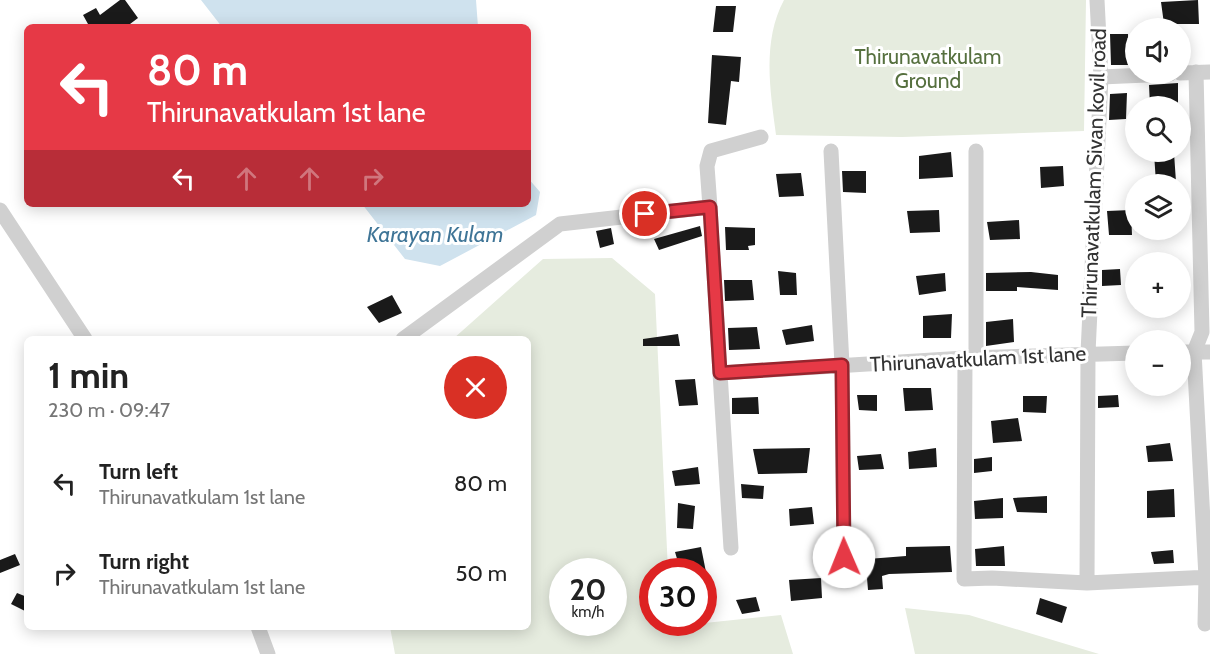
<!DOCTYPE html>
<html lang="en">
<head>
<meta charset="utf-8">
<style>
	:root { --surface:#fff; --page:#f6f6f6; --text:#222; --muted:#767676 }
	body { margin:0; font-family:Cabin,sans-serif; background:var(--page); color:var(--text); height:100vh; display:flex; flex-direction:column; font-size:22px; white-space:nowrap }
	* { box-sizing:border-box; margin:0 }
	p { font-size:20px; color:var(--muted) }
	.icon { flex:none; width:33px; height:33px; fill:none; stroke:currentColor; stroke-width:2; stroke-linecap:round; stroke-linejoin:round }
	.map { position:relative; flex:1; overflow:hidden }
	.drawer { position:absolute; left:24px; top:336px; width:507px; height:294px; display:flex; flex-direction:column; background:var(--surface); border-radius:9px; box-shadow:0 3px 15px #0003 }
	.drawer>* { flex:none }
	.hud { position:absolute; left:24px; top:24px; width:507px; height:183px; border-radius:9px; box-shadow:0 3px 15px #0003; background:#e63946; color:#fff; overflow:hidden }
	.fabs { position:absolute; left:1125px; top:18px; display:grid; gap:12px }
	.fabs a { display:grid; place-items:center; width:66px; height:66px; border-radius:50%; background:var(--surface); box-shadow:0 3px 15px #0003; font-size:30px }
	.speed { position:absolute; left:549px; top:558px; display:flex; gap:12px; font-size:30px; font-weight:700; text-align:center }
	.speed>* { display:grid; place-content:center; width:78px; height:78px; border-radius:50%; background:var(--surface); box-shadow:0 3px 15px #0003; line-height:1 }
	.speed small { font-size:15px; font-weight:400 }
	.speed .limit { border:9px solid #d22; background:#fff; color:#111 }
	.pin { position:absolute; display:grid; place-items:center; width:51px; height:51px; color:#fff; margin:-26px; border:3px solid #fff; border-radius:50%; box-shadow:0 2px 6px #0007 }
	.me { position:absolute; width:66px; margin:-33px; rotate:359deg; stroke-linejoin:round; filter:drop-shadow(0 0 4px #0008) }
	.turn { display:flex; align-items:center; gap:21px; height:126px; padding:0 24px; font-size:27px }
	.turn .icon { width:78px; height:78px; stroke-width:2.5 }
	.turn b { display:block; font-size:42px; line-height:51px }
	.lanes { display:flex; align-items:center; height:57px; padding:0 24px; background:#0003; justify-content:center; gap:30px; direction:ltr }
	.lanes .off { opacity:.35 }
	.round { display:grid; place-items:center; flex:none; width:63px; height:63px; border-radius:32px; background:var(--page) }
	.overview { display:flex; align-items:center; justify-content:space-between; height:102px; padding:0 24px }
	h1 { font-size:36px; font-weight:700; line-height:45px }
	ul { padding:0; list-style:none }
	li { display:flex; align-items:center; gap:18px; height:90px; padding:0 24px }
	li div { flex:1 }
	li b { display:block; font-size:22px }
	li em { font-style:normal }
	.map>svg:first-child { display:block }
</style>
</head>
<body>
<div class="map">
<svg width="1210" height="654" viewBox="0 0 1210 654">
	<rect width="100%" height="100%" fill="#fff"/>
	<path fill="#e6ecdf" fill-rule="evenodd" d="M 784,0 L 1086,0 L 1084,131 L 902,137 L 776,135 C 770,90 762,41 784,0 Z
		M 612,258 L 655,294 L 668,571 L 652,572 L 652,622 L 684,623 L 686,625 L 781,615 L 793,654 L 395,654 L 390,627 L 528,627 L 528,339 L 453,339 L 543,259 ZM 562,572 L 614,572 L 614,622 L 562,622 Z
		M 905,608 L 969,615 L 1099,654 L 915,654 Z"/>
	<path fill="#cfe2ee" d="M 201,0 L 476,0 L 478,27 L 222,27 Z
		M 528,178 L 540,192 L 536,215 L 440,266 L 405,259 L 362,204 L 528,204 Z"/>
	<path fill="#1a1a1a" d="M 120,0 L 125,0 L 138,18 L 126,27 L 83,27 L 88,24 L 83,15 L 96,8 L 100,15 Z
		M 1198,0 L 1199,24 L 1164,24 L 1161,2 Z
		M 716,6 L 736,6 L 733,32 L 713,32 Z
		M 1110,34 L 1128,34 L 1128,65 L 1111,65 Z
		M 712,55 L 741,57 L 739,82 L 731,81 L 726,125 L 708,123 Z
		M 1178,83 L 1178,106 L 1150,106 L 1149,85 Z
		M 1127,93 L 1126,119 L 1109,120 L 1110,94 Z
		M 951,152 L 953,177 L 919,179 L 919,156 Z
		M 1154,153 L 1174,153 L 1176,182 L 1156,183 Z
		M 1063,166 L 1064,186 L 1041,188 L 1040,167 Z
		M 842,171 L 866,171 L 866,193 L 843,192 Z
		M 801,173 L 804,196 L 779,197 L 776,174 Z
		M 939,210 L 940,232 L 910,233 L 907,211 Z
		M 1131,210 L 1132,235 L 1109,235 L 1107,211 Z
		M 1019,220 L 1020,239 L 990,240 L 987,222 Z
		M 700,226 L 702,236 L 659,250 L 654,239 Z
		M 725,227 L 755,228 L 755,245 L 748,246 L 749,250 L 726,250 Z
		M 611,228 L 614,244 L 600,248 L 596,231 Z
		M 1120,269 L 1121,285 L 1102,286 L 1102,270 Z
		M 778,271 L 796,273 L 797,295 L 780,295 Z
		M 1031,272 L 1058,275 L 1058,290 L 1017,287 L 1017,291 L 986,291 L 986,273 Z
		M 945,273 L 946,291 L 919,295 L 916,276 Z
		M 724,280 L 752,280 L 754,300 L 725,301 Z
		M 392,295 L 402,313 L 379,323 L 367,307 Z
		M 952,314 L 951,338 L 923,338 L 923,316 Z
		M 1013,319 L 1014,342 L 986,346 L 986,322 Z
		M 812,325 L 814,341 L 786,345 L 782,330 Z
		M 757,327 L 760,349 L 729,350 L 728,328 Z
		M 678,334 L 680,346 L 643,346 L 643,339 Z
		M 695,379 L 698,405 L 679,406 L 675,380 Z
		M 903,388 L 931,388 L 933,410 L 905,411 Z
		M 857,395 L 877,395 L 877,411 L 859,410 Z
		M 1118,395 L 1119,407 L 1098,408 L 1098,396 Z
		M 1023,396 L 1047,396 L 1046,413 L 1023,412 Z
		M 758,397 L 759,414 L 732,414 L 732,398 Z
		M 1018,418 L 1022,441 L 993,443 L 991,421 Z
		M 1170,443 L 1173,461 L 1148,462 L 1146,446 Z
		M 810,448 L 807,473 L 758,474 L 753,449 Z
		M 936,448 L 937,467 L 909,469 L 908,452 Z
		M 881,454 L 884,469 L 859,470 L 857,456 Z
		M 992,457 L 992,471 L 974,473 L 974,459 Z
		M 698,467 L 700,484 L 675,486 L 672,471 Z
		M 741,484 L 764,486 L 763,499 L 742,498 Z
		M 1174,489 L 1175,517 L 1147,518 L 1147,491 Z
		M 1047,496 L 1047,513 L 1017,512 L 1013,498 Z
		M 1003,498 L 1003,518 L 975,519 L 974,501 Z
		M 678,503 L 695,506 L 693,529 L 677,528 Z
		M 812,507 L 814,524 L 790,526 L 789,509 Z
		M 950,546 L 952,572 L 889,574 L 882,576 L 883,589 L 868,590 L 867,578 L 857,579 L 855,560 L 906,556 L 906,547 Z
		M 1004,546 L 1005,566 L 976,566 L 975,549 Z
		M 701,547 L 706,572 L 681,572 L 675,552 Z
		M 1173,550 L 1174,563 L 1154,564 L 1151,552 Z
		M 15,554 L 20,565 L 0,573 L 0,560 Z
		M 821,578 L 822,598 L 791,601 L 789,580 Z
		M 17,593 L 27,597 L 27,612 L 11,604 Z
		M 756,597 L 760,611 L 742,614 L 736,600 Z
		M 1040,598 L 1067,607 L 1062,623 L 1036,614 Z"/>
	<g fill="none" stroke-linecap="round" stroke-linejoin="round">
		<path stroke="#d0d0d0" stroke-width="15" d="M 1097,0 L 1101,77 L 1088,353 L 1087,583 L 1210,577
			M 1196,72 L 1202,332 L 1194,352 L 1206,577 L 1205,624
			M 1180,73 L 1210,72
			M 1101,77 L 1170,74
			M 831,151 L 842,365 L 844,557
			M 976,151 L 976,357
			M 710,207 L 707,166 L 711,151 L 761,137
			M 0,210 L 85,339
			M 403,339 L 560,224 L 710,207 L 720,373 L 965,358 L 1136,353
			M 1180,352 L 1210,352
			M 965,358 L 964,579 L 992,578 L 1087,583
			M 720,373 L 731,548
			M 258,627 L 268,654"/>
	</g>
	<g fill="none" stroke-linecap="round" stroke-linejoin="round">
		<g stroke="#96252e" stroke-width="15">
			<path id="route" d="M 645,214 L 710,207 L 720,373 L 842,365 L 844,557"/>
		</g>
		<use href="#route" stroke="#e63946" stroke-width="10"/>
	</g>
	<g text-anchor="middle" stroke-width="6" stroke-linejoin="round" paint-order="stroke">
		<g font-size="21" fill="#56703f" stroke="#fff">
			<text x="928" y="64">Thirunavatkulam<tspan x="928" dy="24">Ground</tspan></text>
		</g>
		<g font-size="21" fill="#333" stroke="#fff">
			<text transform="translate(1094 173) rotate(-88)" y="7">Thirunavatkulam Sivan kovil road</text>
			<text transform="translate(978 359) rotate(-3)" y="7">Thirunavatkulam 1st lane</text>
		</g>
		<g font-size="22" font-style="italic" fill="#3f7597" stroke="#fff">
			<text x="435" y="242">Karayan Kulam</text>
		</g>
	</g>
</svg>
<div class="fabs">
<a><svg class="icon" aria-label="sound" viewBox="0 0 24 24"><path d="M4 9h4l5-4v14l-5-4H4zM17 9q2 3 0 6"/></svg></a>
<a><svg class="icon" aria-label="search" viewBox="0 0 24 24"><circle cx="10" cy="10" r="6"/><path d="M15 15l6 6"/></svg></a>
<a><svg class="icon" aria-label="layers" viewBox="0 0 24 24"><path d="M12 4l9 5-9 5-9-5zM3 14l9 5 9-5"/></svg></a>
<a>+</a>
<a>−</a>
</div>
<div class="speed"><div>20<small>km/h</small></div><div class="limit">30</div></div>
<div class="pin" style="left:645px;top:214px;background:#d93025"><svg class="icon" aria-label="arrive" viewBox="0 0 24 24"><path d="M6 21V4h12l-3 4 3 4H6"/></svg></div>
<svg class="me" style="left:844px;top:557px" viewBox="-20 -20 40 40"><circle r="19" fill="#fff"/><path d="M0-13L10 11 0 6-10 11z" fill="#e63946"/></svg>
<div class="hud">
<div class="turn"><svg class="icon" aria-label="left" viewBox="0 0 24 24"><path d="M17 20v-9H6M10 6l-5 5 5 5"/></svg><div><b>80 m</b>Thirunavatkulam 1st lane</div></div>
<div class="lanes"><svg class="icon" aria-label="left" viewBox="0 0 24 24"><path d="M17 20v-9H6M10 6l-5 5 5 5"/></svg><svg class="icon off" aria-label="ahead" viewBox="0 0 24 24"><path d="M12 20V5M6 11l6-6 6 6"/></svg><svg class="icon off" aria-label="ahead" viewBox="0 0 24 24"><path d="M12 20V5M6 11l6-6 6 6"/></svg><svg class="icon off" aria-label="right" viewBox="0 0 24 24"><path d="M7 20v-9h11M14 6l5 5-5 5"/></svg></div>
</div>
<section class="drawer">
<div class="overview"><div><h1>1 min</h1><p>230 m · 09:47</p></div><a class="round" style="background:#d93025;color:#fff"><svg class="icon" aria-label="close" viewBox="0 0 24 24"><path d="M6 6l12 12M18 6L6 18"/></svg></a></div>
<ul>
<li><svg class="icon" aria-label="left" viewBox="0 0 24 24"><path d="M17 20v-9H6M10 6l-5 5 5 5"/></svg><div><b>Turn left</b><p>Thirunavatkulam 1st lane</p></div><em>80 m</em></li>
<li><svg class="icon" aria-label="right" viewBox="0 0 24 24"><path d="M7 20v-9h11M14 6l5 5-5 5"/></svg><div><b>Turn right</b><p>Thirunavatkulam 1st lane</p></div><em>50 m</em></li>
</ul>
</section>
</div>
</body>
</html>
